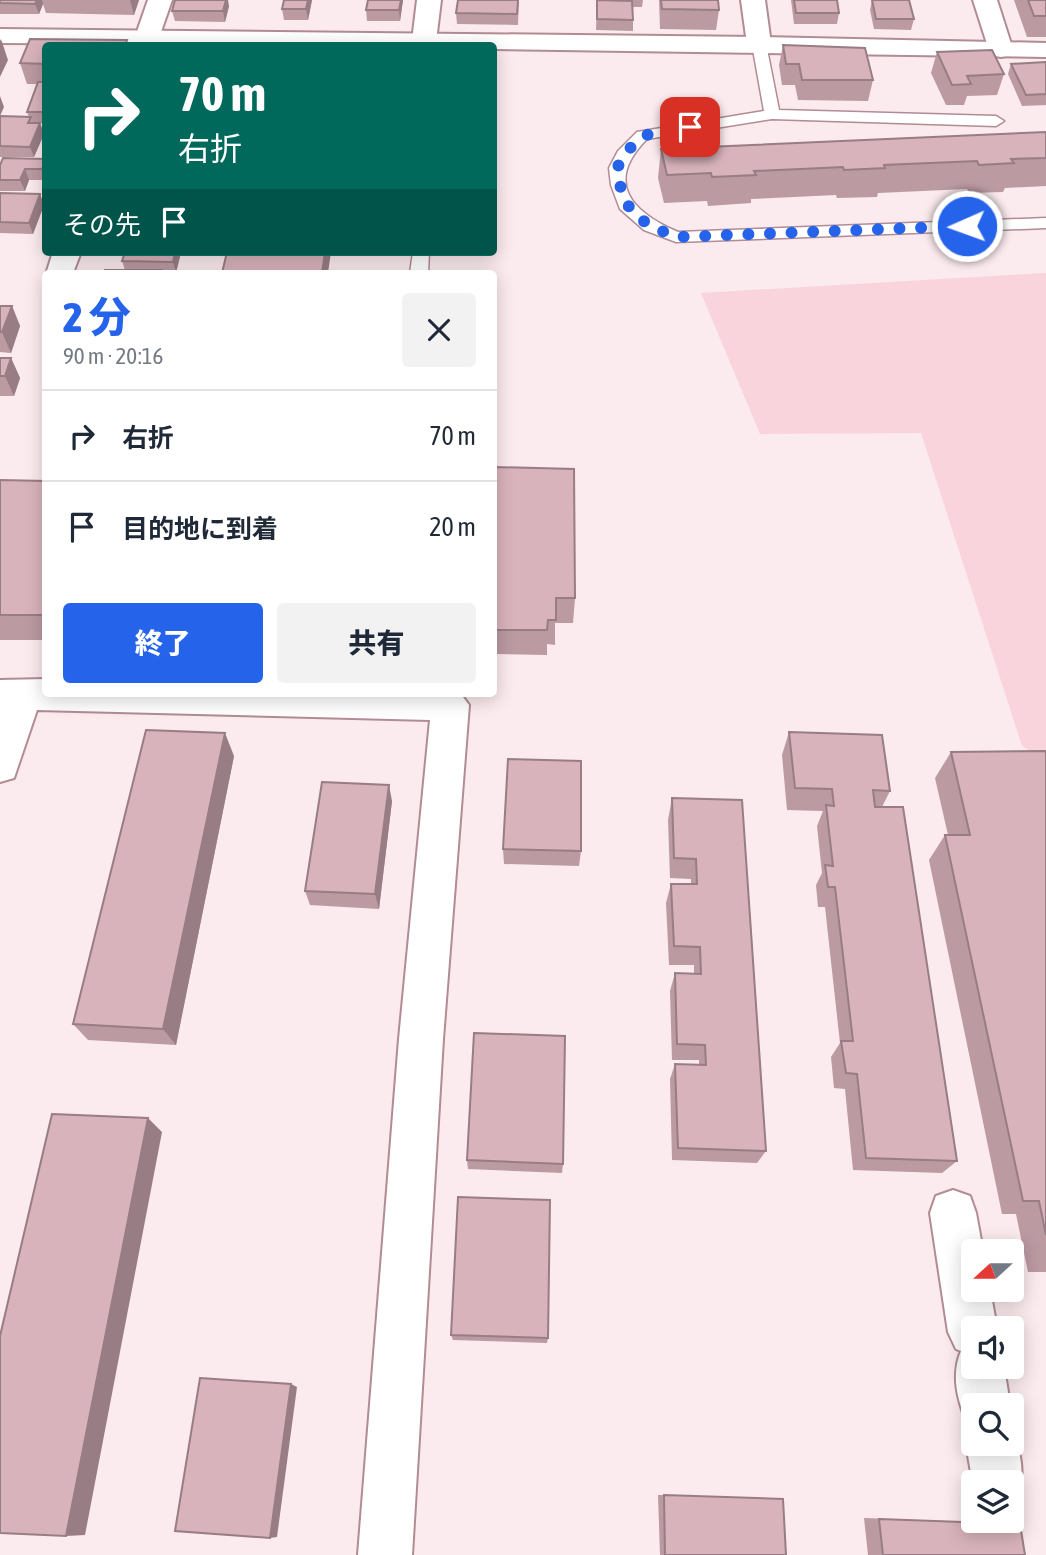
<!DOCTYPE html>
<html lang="ja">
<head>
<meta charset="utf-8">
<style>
	:root { --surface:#fff; --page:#f2f2f3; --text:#1f2937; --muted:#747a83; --line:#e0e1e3; --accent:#2563eb }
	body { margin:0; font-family:"Asap Condensed","Noto Sans JP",sans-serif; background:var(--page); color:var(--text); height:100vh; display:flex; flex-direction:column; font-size:26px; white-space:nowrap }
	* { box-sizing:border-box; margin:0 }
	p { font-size:23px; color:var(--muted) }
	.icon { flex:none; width:38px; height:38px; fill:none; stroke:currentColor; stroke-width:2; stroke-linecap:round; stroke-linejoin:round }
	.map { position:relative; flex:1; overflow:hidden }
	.side { position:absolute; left:42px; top:270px; width:455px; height:427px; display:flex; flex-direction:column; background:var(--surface); border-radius:7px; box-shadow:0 4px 18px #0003 }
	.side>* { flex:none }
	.hud { position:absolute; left:42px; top:42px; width:455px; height:214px; border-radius:7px; box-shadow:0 4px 18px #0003; background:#00695c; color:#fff; overflow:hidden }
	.needle { width:46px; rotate:249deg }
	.buttons { position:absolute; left:961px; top:1239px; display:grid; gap:14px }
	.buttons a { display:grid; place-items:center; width:63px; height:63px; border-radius:7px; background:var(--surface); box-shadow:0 4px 18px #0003; font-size:35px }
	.pin { position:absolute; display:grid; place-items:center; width:60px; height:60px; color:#fff; margin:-30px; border-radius:14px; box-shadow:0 4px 10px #0006 }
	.me { position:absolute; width:77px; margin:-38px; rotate:268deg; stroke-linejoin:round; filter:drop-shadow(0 0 5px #0008) }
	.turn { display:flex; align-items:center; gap:24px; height:147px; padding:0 21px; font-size:32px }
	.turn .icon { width:91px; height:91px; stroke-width:2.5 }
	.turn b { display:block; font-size:49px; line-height:60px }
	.then { display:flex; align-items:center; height:66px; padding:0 21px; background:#0003; gap:14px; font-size:26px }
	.round { display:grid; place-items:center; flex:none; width:74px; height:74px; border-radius:7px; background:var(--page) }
	.head { display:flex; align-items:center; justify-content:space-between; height:119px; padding:0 21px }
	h1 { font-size:42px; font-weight:800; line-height:52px; color:var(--accent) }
	.button { display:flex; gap:14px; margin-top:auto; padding:14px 21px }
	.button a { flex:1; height:80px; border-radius:7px; background:var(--accent); color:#fff; font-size:28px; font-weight:800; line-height:80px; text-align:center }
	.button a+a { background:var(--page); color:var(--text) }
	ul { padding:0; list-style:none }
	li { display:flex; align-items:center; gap:21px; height:91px; padding:0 21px; border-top:2px solid var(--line) }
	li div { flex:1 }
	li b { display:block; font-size:26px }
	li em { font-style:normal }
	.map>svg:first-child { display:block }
</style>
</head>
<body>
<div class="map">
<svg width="1046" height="1555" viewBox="0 0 1046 1555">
	<rect width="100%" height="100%" fill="#fbeaee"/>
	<path fill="#fad4dd" d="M 1046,273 L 1046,760 L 1022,746 L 921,433 L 760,434 L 701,293 Z"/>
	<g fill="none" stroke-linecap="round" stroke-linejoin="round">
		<g stroke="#b18c95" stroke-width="3">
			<path id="lane" d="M 759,40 L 766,44 L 779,110 L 996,116 L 1004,121 L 996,126 L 772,119 L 647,139 C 604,182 631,212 678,232 L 1046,218 L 1046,228 L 676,242 L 644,230 L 620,209 L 611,185 L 609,168 L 618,151 L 637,132 L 764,111 L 752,44 Z
				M 413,252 L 429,252 L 428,273 L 410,273 Z"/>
		</g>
		<g stroke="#b18c95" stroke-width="4">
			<path id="street" d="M 148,0 L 172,0 L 156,46 L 132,46 Z
				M 417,0 L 441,0 L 436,41 L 433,46 L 415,46 L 412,41 Z
				M 741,0 L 765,0 L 771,44 L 768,49 L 759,51 L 750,49 L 747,44 Z
				M 973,0 L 997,0 L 1013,50 L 1010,55 L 1001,57 L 992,55 L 989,50 Z
				M 53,252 L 81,252 L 73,273 L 46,274 Z
				M 46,679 L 46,693 L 460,693 L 469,705 L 443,1039 L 412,1555 L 358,1555 L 399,1039 L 430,720 L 37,710 L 14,778 L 0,782 L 0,680 Z
				M 953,1190 L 970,1196 L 976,1213 L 983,1251 L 973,1251 L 973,1290 L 990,1290 L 997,1328 L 973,1328 L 973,1367 L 1004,1367 L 1010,1405 L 973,1405 L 973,1425 L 967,1423 C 957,1399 951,1375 961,1351 L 956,1349 L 948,1332 L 930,1213 L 936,1196 Z
				M 973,1428 L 973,1444 L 1012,1444 L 1012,1429 C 1021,1453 1026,1476 1016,1500 L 1012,1502 L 1012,1482 L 973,1482 L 973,1484 L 966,1444 Z"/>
		</g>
		<g stroke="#b18c95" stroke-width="4">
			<path id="secondary" d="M 0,29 L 759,37 L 1046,43 L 1046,57 L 494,49 L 494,46 L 0,43 Z"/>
		</g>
		<use href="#lane" fill="#fff" fill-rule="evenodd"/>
		<use href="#street" fill="#fff" fill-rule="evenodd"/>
		<use href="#secondary" fill="#fff" fill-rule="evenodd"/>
	</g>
	<path fill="#bb9aa2" d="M 0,0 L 139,0 L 134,15 L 46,13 L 43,4 L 39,14 L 0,14 Z
		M 312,0 L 308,20 L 284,20 L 282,9 Z
		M 368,0 L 403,0 L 400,21 L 367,21 L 366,10 Z
		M 519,0 L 518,25 L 457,24 L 456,13 Z
		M 597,0 L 643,0 L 642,7 L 633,7 L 633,31 L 596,30 Z
		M 659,0 L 718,0 L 719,10 L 716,30 L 660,29 Z
		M 791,0 L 837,0 L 839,13 L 837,24 L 794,24 Z
		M 872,0 L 909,0 L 914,19 L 911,30 L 874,29 L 870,10 Z
		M 1014,0 L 1046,0 L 1046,37 L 1027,37 Z
		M 229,6 L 225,22 L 175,21 L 172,11 Z
		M 783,45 L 873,80 L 868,101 L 798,100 L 795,85 L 782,85 L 779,65 Z
		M 46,46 L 46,123 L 33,123 L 40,123 L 44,134 L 34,157 L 0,157 L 0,116 L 29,117 L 27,112 L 38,84 L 27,84 L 20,63 Z
		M 937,52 L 1004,74 L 997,95 L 967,96 L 964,105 L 946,105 L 931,73 Z
		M 1046,62 L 1046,105 L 1022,106 L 1008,74 L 1011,64 Z
		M 1046,132 L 1046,186 L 1005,188 L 1003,192 L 970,193 L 967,189 L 878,193 L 877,197 L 837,198 L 836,195 L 751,199 L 751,203 L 708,206 L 707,201 L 664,203 L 658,178 L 661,149 Z
		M 46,159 L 46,180 L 29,180 L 25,191 L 0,191 L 0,165 Z
		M 0,193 L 40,194 L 44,205 L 33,234 L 0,233 Z
		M 125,252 L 181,252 L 176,273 L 104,273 L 125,270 L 122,261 Z
		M 0,306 L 12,306 L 20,326 L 11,353 L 0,352 Z
		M 0,358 L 11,358 L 20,378 L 14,396 L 0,396 Z
		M 494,467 L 575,598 L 573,623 L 555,623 L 555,645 L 547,644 L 547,655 L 494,654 Z
		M 0,480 L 46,481 L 46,640 L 0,640 Z
		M 789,732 L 890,791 L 882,807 L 957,1161 L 942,1173 L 853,1170 L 845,1089 L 834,1088 L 831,1057 L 840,1043 L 825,907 L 818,907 L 816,885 L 822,873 L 817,826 L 823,811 L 787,810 L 782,755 Z
		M 1046,751 L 1046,1272 L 1028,1272 L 1016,1214 L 1002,1214 L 929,860 L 945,835 L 948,835 L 935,778 L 951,752 Z
		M 234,756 L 176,1045 L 88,1040 L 73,1024 Z
		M 672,798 L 742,800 L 766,1151 L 757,1163 L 672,1160 L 670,1079 L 675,1064 L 699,1065 L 699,1060 L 672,1060 L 670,991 L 675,973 L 694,974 L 694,965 L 669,965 L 666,903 L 671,884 L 691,884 L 691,879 L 670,878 L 668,820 Z
		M 392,801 L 379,909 L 310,905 L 305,891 Z
		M 503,849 L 581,851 L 579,866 L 504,864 Z
		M 467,1160 L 563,1164 L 562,1173 L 468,1169 Z
		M 451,1335 L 548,1338 L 547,1343 L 453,1340 Z
		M 658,1495 L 664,1495 L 786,1555 L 660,1555 Z
		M 864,1518 L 1000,1523 L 1025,1555 L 868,1555 Z"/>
	<path fill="#987d84" d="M 37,0 L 42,0 L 43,4 L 39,14 L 35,4 Z
		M 130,0 L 139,0 L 134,15 Z
		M 226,0 L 228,0 L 229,6 L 225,22 L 223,11 Z
		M 308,0 L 312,0 L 308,20 L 306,9 Z
		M 401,0 L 403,0 L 400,21 L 399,10 Z
		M 1,39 L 8,60 L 0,77 L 0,41 Z
		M 0,96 L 4,107 L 0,116 Z
		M 40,123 L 44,134 L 34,157 L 30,147 Z
		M 46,160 L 46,179 L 42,169 Z
		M 25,169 L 29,180 L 25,191 L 20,180 Z
		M 40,194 L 44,205 L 33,234 L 29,223 Z
		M 175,252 L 181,252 L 176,273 L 173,262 Z
		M 325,252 L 331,252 L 328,273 L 322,273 Z
		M 12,306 L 20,326 L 11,353 L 2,332 Z
		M 11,358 L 20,378 L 14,396 L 5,376 Z
		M 225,733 L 234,756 L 176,1045 L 163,1029 Z
		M 389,785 L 392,801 L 379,909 L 375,894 Z
		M 148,1118 L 162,1132 L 85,1535 L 66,1536 Z
		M 291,1384 L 297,1387 L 277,1537 L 270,1538 Z"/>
	<path fill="#d9b3bc" stroke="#987d84" stroke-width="2" d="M 0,0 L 37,0 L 35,4 L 0,3 Z
		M 175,0 L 226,0 L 223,11 L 172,11 Z
		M 284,0 L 308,0 L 306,9 L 282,9 Z
		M 368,0 L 401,0 L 399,10 L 366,10 Z
		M 458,0 L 518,0 L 517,14 L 456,13 Z
		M 597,0 L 632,1 L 633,20 L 597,19 Z
		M 661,0 L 718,0 L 719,10 L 662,9 Z
		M 794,0 L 837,0 L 839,13 L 796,13 Z
		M 872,0 L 909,0 L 914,19 L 876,19 Z
		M 1028,0 L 1046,0 L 1046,16 L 1034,16 Z
		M 30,39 L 127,40 L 125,46 L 46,46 L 46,64 L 20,63 Z
		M 783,45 L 865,48 L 873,80 L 802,80 L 799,64 L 786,64 Z
		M 992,50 L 1004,74 L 967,76 L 971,84 L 952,85 L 937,52 Z
		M 1046,62 L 1046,94 L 1026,95 L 1011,64 Z
		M 38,82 L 46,82 L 46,112 L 27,112 Z
		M 0,116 L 31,117 L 28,123 L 40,123 L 30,147 L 0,146 Z
		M 1046,132 L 1046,158 L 1011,159 L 1014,163 L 979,165 L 977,161 L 884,165 L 885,168 L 844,170 L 843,167 L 754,171 L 756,175 L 712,177 L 711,173 L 667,175 L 661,149 Z
		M 3,158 L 46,159 L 46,160 L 42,169 L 25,169 L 20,180 L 0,180 L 0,165 Z
		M 0,193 L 40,194 L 29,223 L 0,222 Z
		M 125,252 L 175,252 L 173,262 L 122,261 Z
		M 227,252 L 325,252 L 322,273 L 222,273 Z
		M 105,270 L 162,270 L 161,273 L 104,273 Z
		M 0,306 L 12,306 L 2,332 L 0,332 Z
		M 0,358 L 11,358 L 5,376 L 0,376 Z
		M 494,467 L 574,469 L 575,598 L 556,598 L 556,620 L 548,620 L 547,630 L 494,630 Z
		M 0,480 L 46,481 L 46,615 L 0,615 Z
		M 146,730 L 225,733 L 163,1029 L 73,1024 Z
		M 789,732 L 882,735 L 890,791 L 873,790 L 875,807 L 903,807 L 957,1161 L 866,1158 L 857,1074 L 846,1073 L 841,1041 L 853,1041 L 835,887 L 828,887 L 825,865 L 833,866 L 826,805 L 834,806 L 832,789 L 795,788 Z
		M 1046,751 L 1046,1235 L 1039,1201 L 1023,1201 L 945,835 L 970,835 L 951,752 Z
		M 508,759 L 581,761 L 581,851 L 503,849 Z
		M 322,782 L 389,785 L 375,894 L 305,891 Z
		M 672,798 L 742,800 L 766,1151 L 678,1148 L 675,1064 L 706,1065 L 705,1045 L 677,1044 L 675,973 L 701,974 L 700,947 L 674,946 L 671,884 L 697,884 L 696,859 L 674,858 Z
		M 474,1033 L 565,1036 L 563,1164 L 467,1160 Z
		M 52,1114 L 148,1118 L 66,1536 L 0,1533 L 0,1336 Z
		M 458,1197 L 550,1200 L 548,1338 L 451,1335 Z
		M 200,1378 L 291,1384 L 270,1538 L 175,1531 Z
		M 664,1495 L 783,1499 L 786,1555 L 665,1555 Z
		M 879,1519 L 1020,1524 L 1025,1555 L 883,1555 Z"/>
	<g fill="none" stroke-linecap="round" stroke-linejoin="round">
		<path stroke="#2563eb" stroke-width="12" stroke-dasharray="0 21.6" d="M 690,127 C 651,132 638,130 617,168 C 623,212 636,220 676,237 L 967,226"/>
	</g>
</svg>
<div class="buttons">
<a><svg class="needle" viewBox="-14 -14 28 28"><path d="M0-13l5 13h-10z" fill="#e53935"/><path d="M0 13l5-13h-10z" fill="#747a83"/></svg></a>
<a><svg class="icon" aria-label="sound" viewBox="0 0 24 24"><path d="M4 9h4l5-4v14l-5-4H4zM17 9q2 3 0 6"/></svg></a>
<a><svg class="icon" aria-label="search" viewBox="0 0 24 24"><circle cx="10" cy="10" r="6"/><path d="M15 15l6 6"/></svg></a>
<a><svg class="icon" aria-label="layers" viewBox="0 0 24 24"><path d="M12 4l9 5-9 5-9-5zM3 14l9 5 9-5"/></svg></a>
</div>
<div class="pin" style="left:690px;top:127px;background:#d93025"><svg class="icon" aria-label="arrive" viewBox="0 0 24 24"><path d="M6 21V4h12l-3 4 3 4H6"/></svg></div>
<svg class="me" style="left:967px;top:226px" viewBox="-20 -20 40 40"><circle r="17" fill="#2563eb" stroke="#fff" stroke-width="3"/><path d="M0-11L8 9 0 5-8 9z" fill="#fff"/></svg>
<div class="hud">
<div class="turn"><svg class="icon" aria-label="right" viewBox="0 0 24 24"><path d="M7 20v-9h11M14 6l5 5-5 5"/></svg><div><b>70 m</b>右折</div></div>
<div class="then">その先<svg class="icon" aria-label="arrive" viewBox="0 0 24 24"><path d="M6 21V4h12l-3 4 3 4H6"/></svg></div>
</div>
<section class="side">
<div class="head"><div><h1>2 分</h1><p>90 m · 20:16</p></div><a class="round"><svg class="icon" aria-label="close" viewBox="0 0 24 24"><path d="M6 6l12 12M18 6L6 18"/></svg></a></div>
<ul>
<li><svg class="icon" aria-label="right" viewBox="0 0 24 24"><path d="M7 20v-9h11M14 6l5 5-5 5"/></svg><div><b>右折</b></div><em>70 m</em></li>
<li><svg class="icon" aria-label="arrive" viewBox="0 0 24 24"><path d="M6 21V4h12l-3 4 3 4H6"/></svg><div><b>目的地に到着</b></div><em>20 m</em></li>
</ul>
<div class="button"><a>終了</a><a>共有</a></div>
</section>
</div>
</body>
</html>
